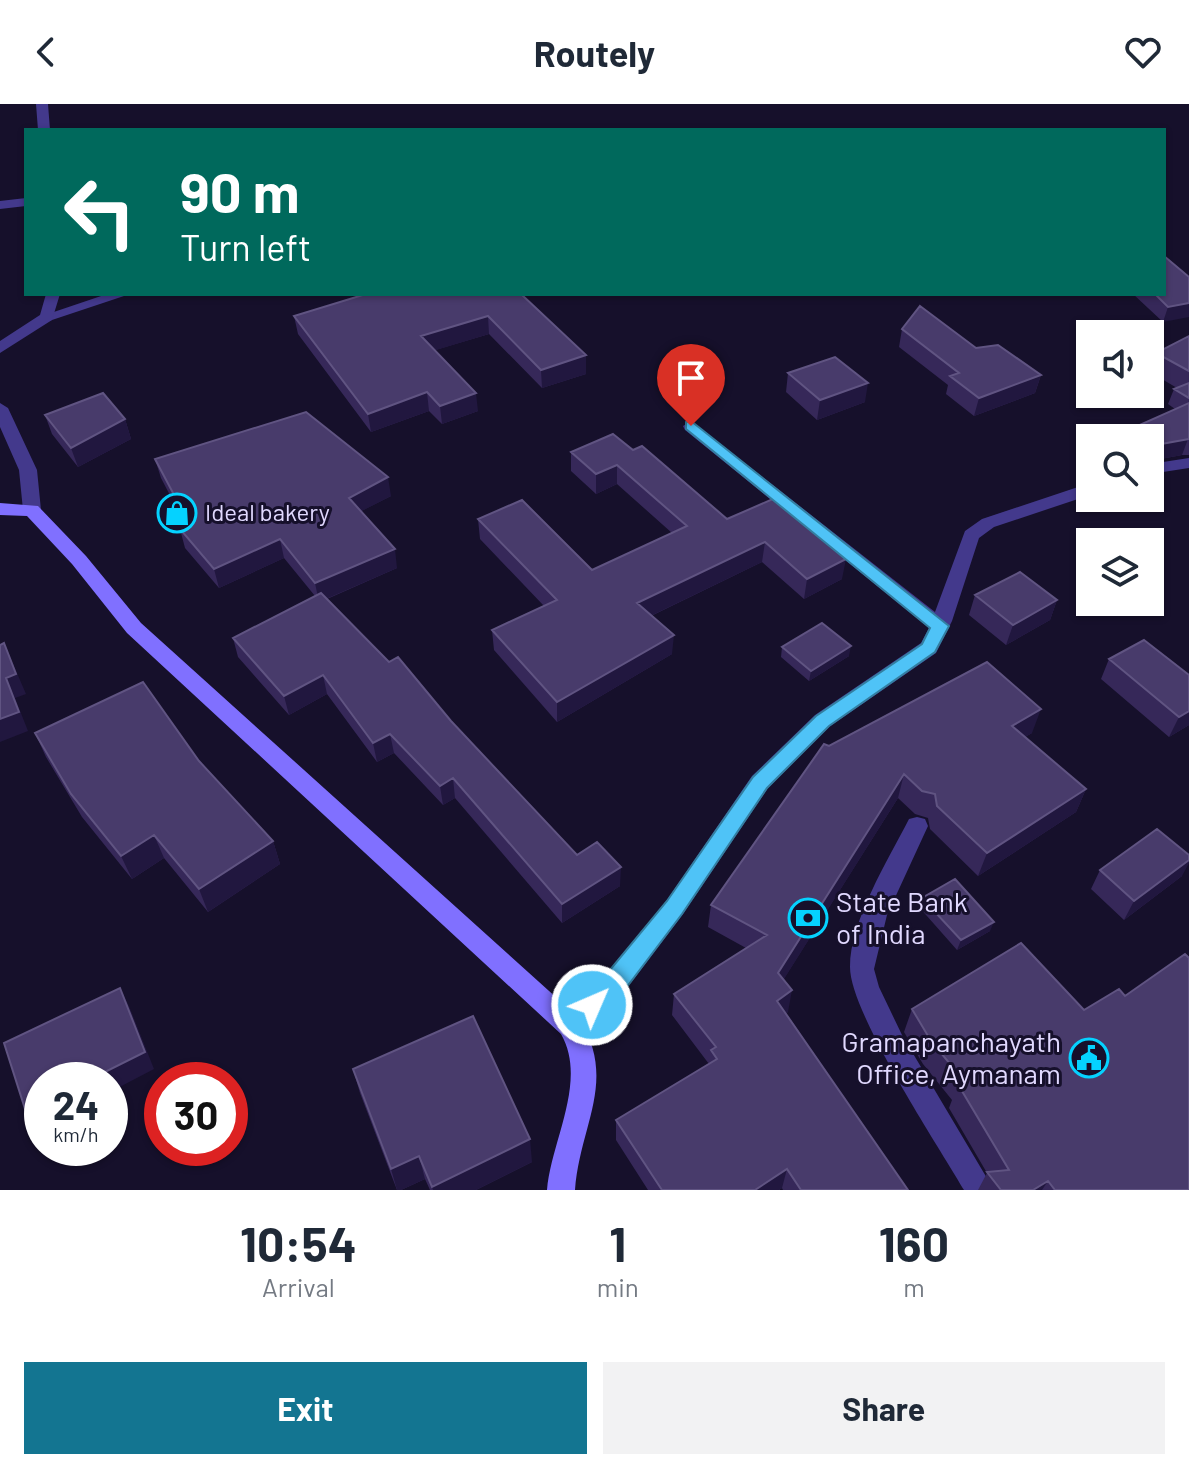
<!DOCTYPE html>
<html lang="en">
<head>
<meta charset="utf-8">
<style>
	:root { --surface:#fff; --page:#f2f2f3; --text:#1f2937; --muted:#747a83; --accent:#137591 }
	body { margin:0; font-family:Barlow,sans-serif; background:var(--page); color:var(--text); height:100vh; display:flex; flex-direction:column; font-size:30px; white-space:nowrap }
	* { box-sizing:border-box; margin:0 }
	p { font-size:26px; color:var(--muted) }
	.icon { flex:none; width:44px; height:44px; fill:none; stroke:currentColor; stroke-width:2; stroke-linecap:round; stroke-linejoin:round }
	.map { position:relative; height:1086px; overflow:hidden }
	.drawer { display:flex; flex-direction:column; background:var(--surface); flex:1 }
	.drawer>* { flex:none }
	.hud { position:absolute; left:24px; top:24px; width:1142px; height:168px; border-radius:0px; box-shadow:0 2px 6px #0004; background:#00695c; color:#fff; overflow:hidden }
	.fabs { position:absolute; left:1076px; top:216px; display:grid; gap:16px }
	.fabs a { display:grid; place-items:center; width:88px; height:88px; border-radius:0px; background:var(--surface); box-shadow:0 2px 6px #0004; font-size:40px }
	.speed { position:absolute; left:24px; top:958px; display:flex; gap:16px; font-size:40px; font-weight:700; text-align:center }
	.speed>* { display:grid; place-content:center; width:104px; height:104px; border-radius:50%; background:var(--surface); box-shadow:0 2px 6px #0004; line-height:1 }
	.speed small { font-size:20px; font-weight:400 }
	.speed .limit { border:12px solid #d22; background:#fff; color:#111 }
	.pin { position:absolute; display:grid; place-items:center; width:68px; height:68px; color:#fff; margin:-82px -34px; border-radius:50% 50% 50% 0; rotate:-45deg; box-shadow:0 0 8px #0007 }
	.pin .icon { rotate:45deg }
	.me { position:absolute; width:88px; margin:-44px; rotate:45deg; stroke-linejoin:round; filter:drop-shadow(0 0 6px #0008) }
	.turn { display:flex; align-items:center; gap:28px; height:168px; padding:0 24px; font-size:36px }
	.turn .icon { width:104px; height:104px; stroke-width:2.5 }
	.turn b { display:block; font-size:56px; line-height:68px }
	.eta { display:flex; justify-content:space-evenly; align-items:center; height:136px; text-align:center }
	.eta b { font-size:48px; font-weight:700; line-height:56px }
	.cta { display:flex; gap:16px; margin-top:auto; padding:16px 24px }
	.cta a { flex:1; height:92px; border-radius:0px; background:var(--accent); color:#fff; font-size:32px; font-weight:700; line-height:92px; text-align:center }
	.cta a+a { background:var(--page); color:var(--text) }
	header { display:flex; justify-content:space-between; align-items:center; height:104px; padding:0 24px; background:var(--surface); font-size:36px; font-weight:700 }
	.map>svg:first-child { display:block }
</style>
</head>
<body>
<header><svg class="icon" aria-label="back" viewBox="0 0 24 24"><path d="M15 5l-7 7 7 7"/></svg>Routely<svg class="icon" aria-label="heart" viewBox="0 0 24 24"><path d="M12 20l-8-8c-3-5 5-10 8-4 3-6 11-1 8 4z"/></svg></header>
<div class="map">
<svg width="1189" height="1086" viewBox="0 0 1189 1086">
	<rect width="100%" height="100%" fill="#16102b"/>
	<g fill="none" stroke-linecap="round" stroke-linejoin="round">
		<path fill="#43398c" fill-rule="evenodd" d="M 107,190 L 130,190 L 52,216 L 47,218 L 39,213 Z
			M 917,713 L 925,715 L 928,722 L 887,811 L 874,865 L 879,883 L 902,931 L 994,1086 L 964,1086 C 938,1041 850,909 850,863 C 850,817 888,756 909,715 Z"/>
		<path fill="#43398c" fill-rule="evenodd" d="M 36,0 L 48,0 L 50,26 L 38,26 Z
			M 26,94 L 26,102 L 0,105 L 0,97 Z
			M 46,190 L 60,190 L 52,216 L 0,249 L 0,237 L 40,211 Z
			M 0,299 L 8,304 L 37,366 L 41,406 L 38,410 L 32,412 L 23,406 L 19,366 L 0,323 Z
			M 691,317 L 935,508 L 965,427 L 982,415 L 1090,379 L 1090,391 L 994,423 L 979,434 L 952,517 L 936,549 L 829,623 L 768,684 L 683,810 L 624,888 L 579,930 L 570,934 L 561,930 L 557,922 L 561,914 L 606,872 L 667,796 L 752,672 L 815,611 L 921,539 L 929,524 L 685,326 L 683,322 Z
			M 1189,354 L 1189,364 L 1150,370 L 1150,360 Z"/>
		<path fill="#8070ff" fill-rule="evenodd" d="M 0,399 L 38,402 L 86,452 L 141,519 L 579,914 C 618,977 580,1020 575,1086 L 547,1086 C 551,1037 588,977 561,930 L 127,529 L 72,460 L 27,412 L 0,411 Z"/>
	</g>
	<path fill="#362859" d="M 1189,173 L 1163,218 L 1133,190 L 1164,190 Z
		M 521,190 L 586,270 L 542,284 L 489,230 L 435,246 L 478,307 L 442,320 L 429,307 L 371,328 L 298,230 L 294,212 Z
		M 902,225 L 976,244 L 1041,271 L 1035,289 L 974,312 L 946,290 L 948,281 L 899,243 Z
		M 1189,232 L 1189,351 L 1182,351 L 1150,357 L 1150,334 L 1122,334 L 1124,328 L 1175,305 L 1168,300 L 1174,285 L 1177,284 L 1150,268 L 1150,266 L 1156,249 Z
		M 788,269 L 865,298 L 817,316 L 786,288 Z
		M 45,311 L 125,315 L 131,335 L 78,363 L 52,330 Z
		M 633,346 L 727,415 L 842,475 L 804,495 L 762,458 L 651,512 L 672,550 L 557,618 L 494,546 L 492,526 L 544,502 L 480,435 L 478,415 L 592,466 L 672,429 L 617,380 L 596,390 L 571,367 L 571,348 Z
		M 155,355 L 391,392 L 361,407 L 397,464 L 327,495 L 389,558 L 451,617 L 577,751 L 620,782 L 562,819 L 455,694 L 443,701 L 394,649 L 377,658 L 327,590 L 289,611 L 238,553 L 233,534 L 315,492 L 284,454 L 219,484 L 185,444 L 180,425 L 186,422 L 161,374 Z
		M 975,491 L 1057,496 L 1050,516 L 1006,541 L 969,511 Z
		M 782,543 L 849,552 L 809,577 L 781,553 Z
		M 1109,555 L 1189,621 L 1169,633 L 1101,575 Z
		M 35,629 L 199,657 L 273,737 L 280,760 L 208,808 L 164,754 L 132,775 L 82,713 L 46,653 Z
		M 1032,629 L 1025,633 L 1086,685 L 1076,708 L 978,772 L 930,725 L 928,714 L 915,710 L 898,694 L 783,876 L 788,908 L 786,909 L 908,1086 L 783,1086 L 782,1084 L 779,1086 L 648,1086 L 616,1036 L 616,1016 L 709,960 L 672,911 L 674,890 L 746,844 L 708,823 L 711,801 L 829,642 Z
		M 1100,766 L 1182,772 L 1124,816 L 1091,785 Z
		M 922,794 L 990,827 L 957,846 L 919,803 Z
		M 1125,892 L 1189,1086 L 978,1086 L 987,1069 L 949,1004 L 952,996 L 923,960 L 904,928 L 912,905 L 1084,906 Z
		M 353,965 L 532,1058 L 476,1086 L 430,1086 L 425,1075 L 401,1086 L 397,1086 L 360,989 Z"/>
	<path fill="#21173f" d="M 1189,199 L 1189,213 L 1163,218 L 1168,203 Z
		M 488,212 L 489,230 L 423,250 L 421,232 Z
		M 586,251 L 586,270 L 542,284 L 541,266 Z
		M 1041,271 L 1035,289 L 974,312 L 979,294 Z
		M 868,279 L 865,298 L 817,316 L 820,296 Z
		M 427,288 L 429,307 L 371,328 L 368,310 Z
		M 476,289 L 478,307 L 442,320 L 440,302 Z
		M 125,315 L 131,335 L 78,363 L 71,344 Z
		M 1188,335 L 1182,351 L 1150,357 L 1156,341 Z
		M 617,361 L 617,380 L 596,390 L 596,370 Z
		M 388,373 L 391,392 L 352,412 L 349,394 Z
		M 280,435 L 284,454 L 219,484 L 214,465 Z
		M 765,438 L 762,458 L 636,519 L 637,499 Z
		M 395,445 L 397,464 L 319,498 L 315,479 Z
		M 846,455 L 842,475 L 804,495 L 807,475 Z
		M 1057,496 L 1050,516 L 1006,541 L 1013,521 Z
		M 674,531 L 672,550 L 557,618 L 557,598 Z
		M 4,539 L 26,590 L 15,594 L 28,627 L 0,638 L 0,615 L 6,574 Z
		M 851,542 L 849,552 L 809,577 L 811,567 Z
		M 323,571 L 327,590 L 289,611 L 284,592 Z
		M 1041,605 L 1032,629 L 1003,646 L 1012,622 Z
		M 1189,607 L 1189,621 L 1169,633 L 1179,613 Z
		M 390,630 L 394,649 L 377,658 L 373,639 Z
		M 904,670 L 898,694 L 774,891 L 778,869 Z
		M 453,674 L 455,694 L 443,701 L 440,682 Z
		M 1086,685 L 1076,708 L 978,772 L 987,749 Z
		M 154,731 L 164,754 L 132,775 L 121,752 Z
		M 273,737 L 280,760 L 208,808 L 199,785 Z
		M 1189,756 L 1189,759 L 1182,772 L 1124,816 L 1134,797 Z
		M 621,763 L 620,782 L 562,819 L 562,800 Z
		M 994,818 L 990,827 L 957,846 L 961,836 Z
		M 120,884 L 129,902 L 154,965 L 110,988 L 110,976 L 89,976 Z
		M 792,886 L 788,908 L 773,918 L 777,897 Z
		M 42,1000 L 42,1022 L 38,1024 L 26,1008 Z
		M 530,1035 L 532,1058 L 476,1086 L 433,1086 L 432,1083 Z
		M 419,1052 L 425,1075 L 401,1086 L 397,1086 L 391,1065 Z
		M 787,1065 L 782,1084 L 779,1086 L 755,1086 Z
		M 1048,1077 L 1042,1086 L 1033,1086 Z"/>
	<path fill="#483b6b" stroke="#605482" stroke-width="2" d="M 1164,152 L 1189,173 L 1189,199 L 1168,203 L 1155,190 L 1164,190 Z
		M 366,190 L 521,190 L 586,251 L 541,266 L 488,212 L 421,232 L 476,289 L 440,302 L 427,288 L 368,310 L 294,212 Z
		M 920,202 L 976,244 L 998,241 L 1041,271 L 979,294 L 950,272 L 959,269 L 902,225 Z
		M 1189,232 L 1189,267 L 1156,249 Z
		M 835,253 L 868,279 L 820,296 L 788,269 Z
		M 1189,279 L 1189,294 L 1174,285 Z
		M 103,289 L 125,315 L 71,344 L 45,311 Z
		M 1189,299 L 1189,335 L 1156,341 L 1153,348 L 1150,346 L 1150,334 L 1133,334 L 1124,328 Z
		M 306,308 L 388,373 L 349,394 L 395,445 L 315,479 L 280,435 L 214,465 L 180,425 L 190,421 L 155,355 Z
		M 613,330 L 633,346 L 642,342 L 727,415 L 773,395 L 846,455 L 807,475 L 765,438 L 637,499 L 674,531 L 557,598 L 492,526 L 557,496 L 478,415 L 522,396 L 592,466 L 687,422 L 617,361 L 596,370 L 571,348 Z
		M 1020,468 L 1057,496 L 1013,521 L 975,491 Z
		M 321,489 L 389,558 L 398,553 L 451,617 L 577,751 L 597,738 L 621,763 L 562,800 L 453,674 L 440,682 L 390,630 L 373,639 L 323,571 L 284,592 L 233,534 Z
		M 822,519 L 851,542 L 811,567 L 782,543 Z
		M 1144,536 L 1189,571 L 1189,607 L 1179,613 L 1109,555 Z
		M 4,539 L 16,570 L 6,574 L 19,608 L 0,615 L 0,541 Z
		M 987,558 L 1041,605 L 1012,622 L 1086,685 L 987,749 L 937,702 L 935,690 L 922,687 L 904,670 L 778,869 L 792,886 L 777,897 L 908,1086 L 801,1086 L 787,1065 L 755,1086 L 662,1086 L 616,1016 L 717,955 L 711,946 L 716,943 L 674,890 L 767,831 L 711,801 L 824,640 L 829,642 Z
		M 143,578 L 199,657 L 273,737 L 199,785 L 154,731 L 121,752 L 71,690 L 35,629 Z
		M 1157,725 L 1189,751 L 1189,756 L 1134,797 L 1100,766 Z
		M 955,775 L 994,818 L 961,836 L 922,794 Z
		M 1021,839 L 1084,906 L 1119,885 L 1125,892 L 1185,850 L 1189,854 L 1189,1086 L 1055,1086 L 1048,1077 L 1033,1086 L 1001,1086 L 987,1068 L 1009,1066 L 959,982 L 965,978 L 931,937 L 912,905 Z
		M 120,884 L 145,948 L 89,976 L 42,976 L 42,1000 L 26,1008 L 4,939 Z
		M 473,912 L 530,1035 L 432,1083 L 419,1052 L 391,1065 L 353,965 Z"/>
	<path fill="#4fc3f7" stroke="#337fa1" stroke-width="2" d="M 691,317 L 949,522 L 935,548 L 829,622 L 767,684 L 682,810 L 623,888 L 592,912 L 584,909 L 581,901 L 667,797 L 753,673 L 816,612 L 922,540 L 930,524 L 686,325 L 686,318 Z"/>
	<defs>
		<g id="shop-ring" transform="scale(2)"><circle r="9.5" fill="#16102b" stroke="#05d2ff" stroke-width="1.5"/><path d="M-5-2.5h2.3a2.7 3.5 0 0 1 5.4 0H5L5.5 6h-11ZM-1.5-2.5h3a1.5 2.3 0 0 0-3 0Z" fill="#05d2ff"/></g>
		<g id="bank-ring" transform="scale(2)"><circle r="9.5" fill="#16102b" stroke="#05d2ff" stroke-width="1.5"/><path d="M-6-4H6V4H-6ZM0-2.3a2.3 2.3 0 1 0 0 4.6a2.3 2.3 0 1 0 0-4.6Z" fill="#05d2ff"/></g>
		<g id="civic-ring" transform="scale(2)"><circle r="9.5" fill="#16102b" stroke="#05d2ff" stroke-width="1.5"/><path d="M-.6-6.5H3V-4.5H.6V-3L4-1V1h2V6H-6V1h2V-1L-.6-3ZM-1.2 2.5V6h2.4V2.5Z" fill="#05d2ff"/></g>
	</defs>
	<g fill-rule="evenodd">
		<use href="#shop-ring" x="177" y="409"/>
		<use href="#bank-ring" x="808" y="814"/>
		<use href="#civic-ring" x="1089" y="954"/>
	</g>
	<g text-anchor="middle" stroke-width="6" stroke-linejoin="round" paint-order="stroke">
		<g font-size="24" fill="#e1d9ff" stroke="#16102b" text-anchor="start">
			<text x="205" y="417">Ideal bakery</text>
		</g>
		<g font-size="28" fill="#e1d9ff" stroke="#16102b" text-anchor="start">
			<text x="836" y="808">State Bank<tspan x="836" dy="32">of India</tspan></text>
			<text x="1061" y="948" text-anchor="end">Gramapanchayath<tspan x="1061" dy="32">Office, Aymanam</tspan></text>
		</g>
	</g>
</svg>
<div class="fabs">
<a><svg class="icon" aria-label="sound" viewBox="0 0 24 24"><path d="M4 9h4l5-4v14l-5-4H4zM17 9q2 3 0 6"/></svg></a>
<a><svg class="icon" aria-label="search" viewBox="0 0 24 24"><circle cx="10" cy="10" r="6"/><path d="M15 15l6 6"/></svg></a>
<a><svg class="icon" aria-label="layers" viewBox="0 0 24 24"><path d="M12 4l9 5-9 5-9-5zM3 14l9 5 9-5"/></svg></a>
</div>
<div class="speed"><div>24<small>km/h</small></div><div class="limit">30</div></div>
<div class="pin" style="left:691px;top:322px;background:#d93025"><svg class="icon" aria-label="arrive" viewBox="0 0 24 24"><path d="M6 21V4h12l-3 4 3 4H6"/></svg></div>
<svg class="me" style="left:592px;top:901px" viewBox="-20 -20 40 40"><circle r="17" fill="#4fc3f7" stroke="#fff" stroke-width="3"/><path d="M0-11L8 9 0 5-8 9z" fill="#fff"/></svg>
<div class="hud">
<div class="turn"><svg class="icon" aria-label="left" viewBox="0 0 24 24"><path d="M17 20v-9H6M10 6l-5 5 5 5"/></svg><div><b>90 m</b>Turn left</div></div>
</div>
</div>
<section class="drawer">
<div class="eta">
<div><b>10:54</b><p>Arrival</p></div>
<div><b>1</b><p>min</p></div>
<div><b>160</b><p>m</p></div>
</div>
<div class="cta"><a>Exit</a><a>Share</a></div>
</section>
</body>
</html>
